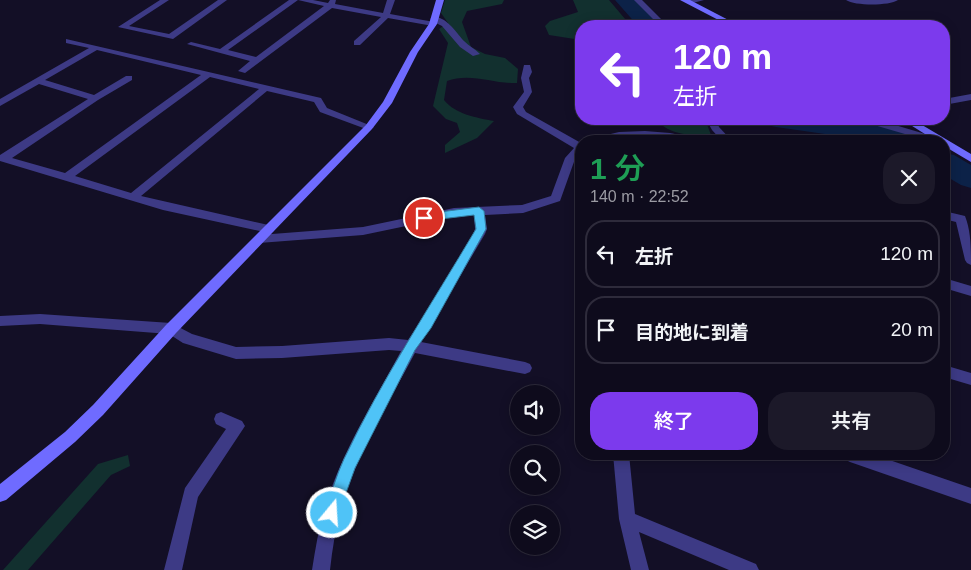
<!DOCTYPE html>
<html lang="ja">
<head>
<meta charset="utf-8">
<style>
	:root { --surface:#0e0b1c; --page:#1c1929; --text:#f1f3f6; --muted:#9b9ba3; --line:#2e2b3b; --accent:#7c3aed }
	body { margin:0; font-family:Helvetica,"Noto Sans JP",sans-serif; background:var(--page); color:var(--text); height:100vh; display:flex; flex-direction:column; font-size:19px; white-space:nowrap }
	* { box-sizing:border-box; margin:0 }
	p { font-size:16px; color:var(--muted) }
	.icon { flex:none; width:28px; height:28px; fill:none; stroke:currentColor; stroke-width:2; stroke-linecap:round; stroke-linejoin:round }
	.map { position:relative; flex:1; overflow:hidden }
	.details { position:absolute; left:575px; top:135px; width:375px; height:325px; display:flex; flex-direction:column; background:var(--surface); border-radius:20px; box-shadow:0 2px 12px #0003,0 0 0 1px var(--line) }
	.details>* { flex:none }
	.top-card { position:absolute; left:575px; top:20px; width:375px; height:105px; border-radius:20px; box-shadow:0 2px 12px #0003,0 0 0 1px var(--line); background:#7c3aed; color:#fff; overflow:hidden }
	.fabs { position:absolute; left:510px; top:385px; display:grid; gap:10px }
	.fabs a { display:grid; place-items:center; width:50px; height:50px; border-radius:50%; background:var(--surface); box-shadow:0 2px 12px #0003,0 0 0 1px var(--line); font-size:25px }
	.pin { position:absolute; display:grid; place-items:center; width:42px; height:42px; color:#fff; margin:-21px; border:2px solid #fff; border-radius:50%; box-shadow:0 1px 5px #0007 }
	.me { position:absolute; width:55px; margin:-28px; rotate:18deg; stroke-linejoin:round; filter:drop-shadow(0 0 4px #0008) }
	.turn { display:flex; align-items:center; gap:18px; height:105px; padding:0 15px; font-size:22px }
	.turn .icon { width:65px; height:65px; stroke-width:2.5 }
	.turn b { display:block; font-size:35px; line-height:42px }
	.round { display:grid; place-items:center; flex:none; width:52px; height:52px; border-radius:20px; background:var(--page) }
	.headline { display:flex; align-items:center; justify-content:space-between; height:85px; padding:0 15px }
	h1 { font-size:30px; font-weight:600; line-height:38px; color:#1e9e55 }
	.action { display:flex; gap:10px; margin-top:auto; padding:10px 15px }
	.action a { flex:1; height:58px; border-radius:20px; background:var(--accent); color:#fff; font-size:20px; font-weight:600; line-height:58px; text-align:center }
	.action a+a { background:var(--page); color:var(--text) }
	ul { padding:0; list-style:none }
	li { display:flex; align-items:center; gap:15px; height:68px; margin:0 10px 8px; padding:0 5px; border:2px solid var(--line); border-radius:20px }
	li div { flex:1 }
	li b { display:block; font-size:19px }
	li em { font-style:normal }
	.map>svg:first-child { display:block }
</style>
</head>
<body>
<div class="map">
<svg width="971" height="570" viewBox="0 0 971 570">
	<rect width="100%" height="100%" fill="#130f26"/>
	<path fill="#12302f" d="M 445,0 L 504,0 L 502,4 L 467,11 L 462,22 L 471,47 L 485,54 L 505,58 L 518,69 L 517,83 C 494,84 470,72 447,81 L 444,100 C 455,114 477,118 494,121 L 477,138 L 445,153 L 445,145 L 460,132 L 457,123 L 446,119 L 433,106 L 448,43 L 439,29 L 448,23 L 441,13 Z
		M 573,0 L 609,0 L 631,26 L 581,26 L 581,40 L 549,35 L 545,26 L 550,21 L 578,12 Z
		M 657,119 L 705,119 L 711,135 C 694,136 666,135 657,119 Z
		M 128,455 L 130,466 L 111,475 L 28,570 L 3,570 L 98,464 Z"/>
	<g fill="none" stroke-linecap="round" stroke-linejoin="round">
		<path fill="#0c2248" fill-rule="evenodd" d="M 615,0 L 636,0 L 661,26 L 638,26 Z
			M 763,119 C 792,117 899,117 915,141 L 874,141 L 776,127 L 767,125 Z
			M 944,153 L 954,155 L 971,165 L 971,188 L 961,185 L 944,175 Z"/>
		<path fill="#3d3a85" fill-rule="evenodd" d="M 160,0 L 169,0 L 129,26 L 169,34 L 218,0 L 227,0 L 173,39 L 118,27 Z
			M 289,0 L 313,0 L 328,3 L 330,0 L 336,0 L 335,4 L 383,13 L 387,0 L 395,0 L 390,14 L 434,22 L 430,19 C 443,11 457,34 464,41 C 469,46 475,49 480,54 L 473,56 L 460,47 L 442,26 L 436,23 L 436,26 L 433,26 L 388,18 L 360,45 L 354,45 L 354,41 L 381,17 L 332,8 L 245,73 L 238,71 L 250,61 L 187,44 L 191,42 L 220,49 ZM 298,0 L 324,6 L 256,57 L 228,50 Z
			M 634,0 L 642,0 L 668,26 L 660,26 Z
			M 688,0 L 704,0 L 689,4 L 685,2 Z
			M 846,0 L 898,0 C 889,6 855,6 846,0 Z
			M 66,39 L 321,98 L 327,108 L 374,127 L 369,130 L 366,129 L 320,112 L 314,102 L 267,91 L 141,196 L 273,226 L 275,229 L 273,232 L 269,233 L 163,210 L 0,161 L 0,155 L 88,99 L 39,84 L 0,106 L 0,99 L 89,48 L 66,43 ZM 97,50 L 201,75 L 65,173 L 12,158 L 98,100 L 132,80 L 132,76 L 126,76 L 94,95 L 45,80 ZM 210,77 L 259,89 L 131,193 L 75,176 Z
			M 524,65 L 530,65 L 532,72 L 529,78 L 532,92 L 523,107 L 526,112 L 581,143 L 581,152 L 575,159 L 560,201 L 523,213 L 485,215 L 487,229 L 485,234 L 421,342 L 525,362 L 530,364 L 532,368 L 530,372 L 525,374 L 415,353 C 391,398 362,446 345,495 C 337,519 333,544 330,570 L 312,570 C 316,545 320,520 329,495 C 346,445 376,398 401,351 L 389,350 L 282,358 L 236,359 L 183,343 L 169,334 L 40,324 L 0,326 L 0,316 L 40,314 L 171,323 L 192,334 L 236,347 L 282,346 L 389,338 L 408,340 L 421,321 L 473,234 L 475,229 L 474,215 L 454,216 L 363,235 L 259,243 L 253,239 L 259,235 L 363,227 L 454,208 L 522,205 L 551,196 L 565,158 L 574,148 L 517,114 L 513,107 L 524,92 L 521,78 Z
			M 971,94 L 971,100 L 944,105 L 944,99 Z
			M 706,119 L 716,119 L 719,127 L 732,141 L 722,141 L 712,130 Z
			M 850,119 L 875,119 L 942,139 L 944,141 L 929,141 L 874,125 L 852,121 Z
			M 645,131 L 670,133 L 700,139 L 702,141 L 685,141 L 645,136 L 588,141 L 590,139 L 619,132 Z
			M 944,211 L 965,216 C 971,231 971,248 971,265 L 967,263 L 965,260 L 956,222 L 944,219 Z
			M 944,278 L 971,286 L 971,296 L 944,288 Z
			M 944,365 L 971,373 L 971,385 L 944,377 Z
			M 221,412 L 242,421 L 245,426 L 198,497 L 182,570 L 164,570 L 185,488 L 226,429 L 216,424 L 214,419 L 216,414 Z
			M 613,454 L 629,454 L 635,514 L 756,564 L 759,570 L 729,570 L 639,532 L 649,570 L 631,570 L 619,519 Z
			M 842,454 L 872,454 L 971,488 L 971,504 L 850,462 L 844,459 Z"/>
		<path fill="#6f6bff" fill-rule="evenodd" d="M 436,0 L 444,0 L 437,24 L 418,52 L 392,103 L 372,129 L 176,333 L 103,415 L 75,442 L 6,500 L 0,502 L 0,484 L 65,432 L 93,405 L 166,325 L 366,125 L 383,102 L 410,52 L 429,24 Z
			M 680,0 L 690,0 L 740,26 L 730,26 Z
			M 901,119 L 912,119 L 971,154 L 971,162 L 944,146 L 944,141 L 936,141 Z"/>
	</g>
	<path fill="#4fc3f7" stroke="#337fa1" d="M 479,207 L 484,211 L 486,229 L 431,328 L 415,350 L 355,468 L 337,518 L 332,520 L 326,518 L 324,513 C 331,495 336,476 344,459 C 382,379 431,305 476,229 L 474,215 L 424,221 L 419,218 L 424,214 Z"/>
</svg>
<div class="fabs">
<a><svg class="icon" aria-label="sound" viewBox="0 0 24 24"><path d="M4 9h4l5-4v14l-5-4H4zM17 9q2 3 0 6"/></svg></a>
<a><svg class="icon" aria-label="search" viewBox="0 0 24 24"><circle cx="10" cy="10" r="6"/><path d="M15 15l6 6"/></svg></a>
<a><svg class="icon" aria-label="layers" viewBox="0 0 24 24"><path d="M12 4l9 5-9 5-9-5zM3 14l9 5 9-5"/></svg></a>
</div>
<div class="pin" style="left:424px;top:218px;background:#d93025"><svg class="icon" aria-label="arrive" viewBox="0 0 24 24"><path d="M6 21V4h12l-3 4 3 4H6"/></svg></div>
<svg class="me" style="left:332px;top:513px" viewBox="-20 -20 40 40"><circle r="17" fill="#4fc3f7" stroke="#fff" stroke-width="3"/><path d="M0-11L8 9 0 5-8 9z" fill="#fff"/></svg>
<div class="top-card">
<div class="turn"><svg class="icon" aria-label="left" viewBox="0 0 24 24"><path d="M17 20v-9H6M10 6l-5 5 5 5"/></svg><div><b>120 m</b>左折</div></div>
</div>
<section class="details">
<div class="headline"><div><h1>1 分</h1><p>140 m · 22:52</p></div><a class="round"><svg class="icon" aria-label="close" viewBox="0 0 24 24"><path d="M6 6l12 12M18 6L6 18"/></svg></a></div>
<ul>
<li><svg class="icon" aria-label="left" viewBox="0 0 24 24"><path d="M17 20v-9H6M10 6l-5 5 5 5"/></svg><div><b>左折</b></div><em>120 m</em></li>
<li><svg class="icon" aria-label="arrive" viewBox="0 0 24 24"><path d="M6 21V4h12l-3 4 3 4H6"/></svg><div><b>目的地に到着</b></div><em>20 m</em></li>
</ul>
<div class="action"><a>終了</a><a>共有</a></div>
</section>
</div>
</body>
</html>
